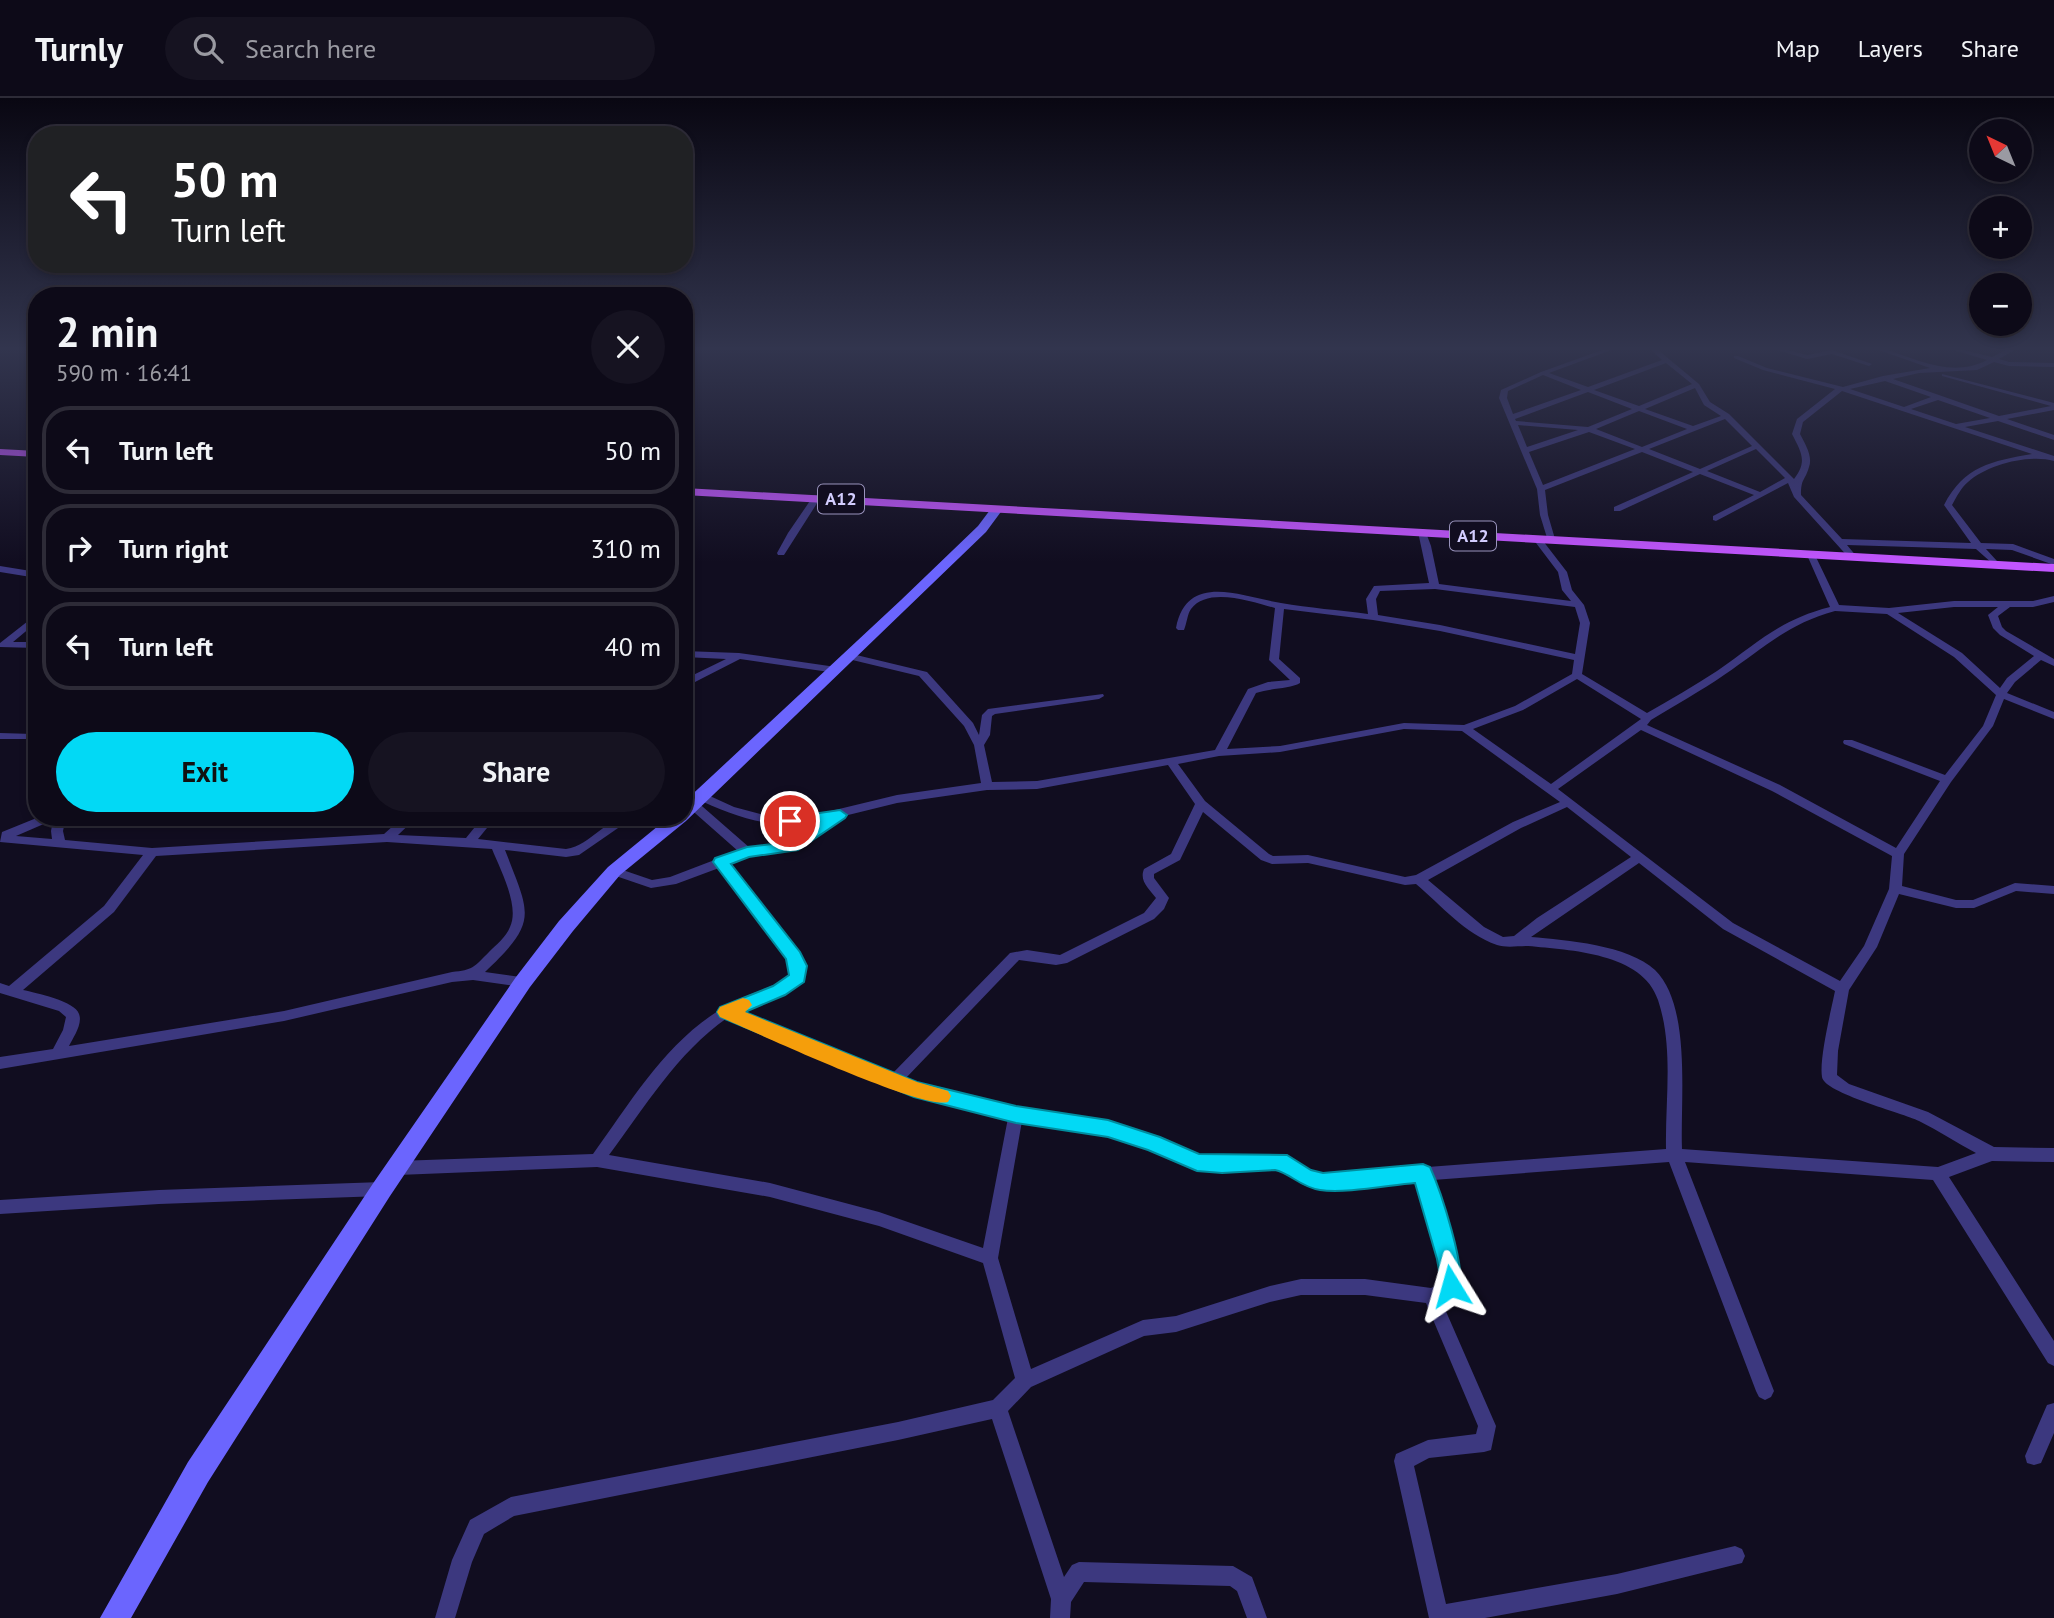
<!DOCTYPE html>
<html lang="en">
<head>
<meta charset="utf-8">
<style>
	:root { --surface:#0d0a18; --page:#161321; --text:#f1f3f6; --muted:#9a9aa2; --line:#2d2b37; --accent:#02d9f5 }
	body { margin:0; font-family:"PT Sans",sans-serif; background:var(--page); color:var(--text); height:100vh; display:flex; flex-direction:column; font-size:26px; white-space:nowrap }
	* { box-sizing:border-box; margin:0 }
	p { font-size:23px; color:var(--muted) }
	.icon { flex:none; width:38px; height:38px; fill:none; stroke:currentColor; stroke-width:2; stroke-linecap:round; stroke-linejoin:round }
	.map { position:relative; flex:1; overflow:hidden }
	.drawer { position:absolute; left:28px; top:189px; width:665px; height:539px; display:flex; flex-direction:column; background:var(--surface); border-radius:28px; box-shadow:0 4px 10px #0003,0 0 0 2px var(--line) }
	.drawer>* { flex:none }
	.guide { position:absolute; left:28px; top:28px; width:665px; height:147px; border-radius:28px; box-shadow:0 4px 10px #0003,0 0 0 2px var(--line); background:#202124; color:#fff; overflow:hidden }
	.needle { width:46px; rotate:317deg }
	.fabs { position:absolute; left:1969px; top:21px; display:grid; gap:14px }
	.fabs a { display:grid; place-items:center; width:63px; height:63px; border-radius:50%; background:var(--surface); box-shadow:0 4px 10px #0003,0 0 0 2px var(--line); font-size:35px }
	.pin { position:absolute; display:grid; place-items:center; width:60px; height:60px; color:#fff; margin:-30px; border:4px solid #fff; border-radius:50%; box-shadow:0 2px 7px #0007 }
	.me { position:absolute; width:77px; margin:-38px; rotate:352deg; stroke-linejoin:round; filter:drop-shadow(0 0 5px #0008) }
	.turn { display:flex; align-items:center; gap:24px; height:147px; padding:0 28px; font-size:32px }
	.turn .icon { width:91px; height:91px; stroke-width:2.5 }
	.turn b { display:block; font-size:49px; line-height:60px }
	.round { display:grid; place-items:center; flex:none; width:74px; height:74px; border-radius:37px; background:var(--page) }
	.headline { display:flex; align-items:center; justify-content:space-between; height:119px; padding:0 28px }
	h1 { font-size:42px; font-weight:800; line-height:52px }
	.primary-button { display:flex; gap:14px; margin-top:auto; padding:14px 28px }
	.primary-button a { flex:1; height:80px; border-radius:42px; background:var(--accent); color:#111; font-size:28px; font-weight:800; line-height:80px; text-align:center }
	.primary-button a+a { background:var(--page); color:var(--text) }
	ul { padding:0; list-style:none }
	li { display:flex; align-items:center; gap:21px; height:88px; margin:0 14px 10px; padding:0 14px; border:4px solid var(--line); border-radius:28px }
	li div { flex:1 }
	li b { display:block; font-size:26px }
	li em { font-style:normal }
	header { display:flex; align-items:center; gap:42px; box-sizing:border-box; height:98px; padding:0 35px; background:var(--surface); border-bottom:2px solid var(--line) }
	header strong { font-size:33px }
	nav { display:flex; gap:38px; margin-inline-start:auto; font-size:24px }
	.search { width:490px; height:63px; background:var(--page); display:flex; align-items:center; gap:18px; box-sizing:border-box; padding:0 24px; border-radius:38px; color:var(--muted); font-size:26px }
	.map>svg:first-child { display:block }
</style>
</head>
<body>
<header>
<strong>Turnly</strong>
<div class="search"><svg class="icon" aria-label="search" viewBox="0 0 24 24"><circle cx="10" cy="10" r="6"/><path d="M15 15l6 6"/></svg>Search here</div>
<nav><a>Map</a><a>Layers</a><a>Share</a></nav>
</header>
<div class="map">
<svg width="2054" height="1520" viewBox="0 0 2054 1520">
	<rect width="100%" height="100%" fill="#110d20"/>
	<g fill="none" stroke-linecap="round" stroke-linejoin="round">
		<path fill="#3c387f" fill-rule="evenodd" d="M 1605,251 L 1614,251 L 1549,275 L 1588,289 L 1662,262 L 1650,251 L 1657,251 L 1699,286 L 1710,304 L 1729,316 L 1794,381 C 1808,363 1801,354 1792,336 L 1797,321 L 1835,291 L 1763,272 L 1734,260 L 1734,258 L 1738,258 L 1767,270 L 1843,289 L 1883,278 L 1930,270 L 1876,251 L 1885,251 C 1918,262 1953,280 1987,262 L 1950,251 L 1960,251 L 1992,259 L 2008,251 L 2016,251 L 1999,261 L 2009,264 L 2054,265 L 2054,269 L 2009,268 L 1994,264 L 1977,272 L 1919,275 L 1893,281 L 1999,318 L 2051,308 L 1942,278 L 1942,276 L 2054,305 L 2054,312 L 2007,321 L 2054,337 L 2054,342 L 1998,323 L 1965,329 L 2054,358 L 2054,363 C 2030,356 1988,366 1968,384 C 1961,390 1957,398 1952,407 L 1981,445 L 2013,446 L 2054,461 L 2054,467 L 2012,452 L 1986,451 L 1997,463 L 1993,466 L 1976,451 L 1847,447 L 1857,459 L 1850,461 L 1794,399 L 1788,385 L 1716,423 L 1713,422 L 1713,418 L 1754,397 L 1700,376 L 1620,413 L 1614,413 L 1614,409 L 1693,374 L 1642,354 L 1545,392 L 1548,417 L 1555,441 L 1548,443 L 1540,417 L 1537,391 L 1499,300 L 1501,292 L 1541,274 ZM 1666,265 L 1692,286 L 1639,308 L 1594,292 ZM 1543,277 L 1581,292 L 1513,316 L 1507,300 L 1508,293 ZM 1885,283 L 1931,299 L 1904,309 L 1850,291 ZM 1695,290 L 1704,307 L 1721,318 L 1693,328 L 1645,311 ZM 1842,293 L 2032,356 C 1992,363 1964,368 1944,407 L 1971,445 L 1842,441 L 1801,397 C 1801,380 1805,383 1809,369 C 1813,358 1805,346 1800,336 L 1803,324 ZM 1588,294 L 1632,311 L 1588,329 L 1516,323 L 1515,321 ZM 1938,302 L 1990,320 L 1956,326 L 1911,311 ZM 1639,313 L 1687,331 L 1642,349 L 1596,331 ZM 1725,321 L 1752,348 L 1700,371 L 1649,351 ZM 1518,327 L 1578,332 L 1527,349 ZM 1589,334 L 1635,351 L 1543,387 L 1529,354 ZM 1756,351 L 1785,380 L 1760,394 L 1707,373 Z
			M 1774,251 L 1784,251 L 1807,257 L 1832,252 L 1872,266 L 1869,268 L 1832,256 L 1807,261 Z
			M 814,397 L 821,399 L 784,457 L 778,457 L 777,455 L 788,435 Z
			M 1422,431 L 1425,432 L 1431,448 L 1439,486 L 1571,503 L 1562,492 L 1558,474 L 1533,441 L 1540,439 L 1567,474 L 1572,492 L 1584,507 L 1590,525 L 1582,576 L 1647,615 C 1670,602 1694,588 1717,573 C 1758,545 1779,522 1830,509 L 1807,457 L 1808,455 L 1815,457 L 1839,507 L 1889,510 L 1954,503 L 2033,503 L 2054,498 L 2054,504 L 2033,509 L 2010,509 L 1998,518 L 2002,529 L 2006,533 L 2054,561 L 2054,568 L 2041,562 L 2015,584 L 2007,595 L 2054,614 L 2054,621 L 2004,601 L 1993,628 L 1951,684 L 1904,756 L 1902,788 L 1956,802 L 1973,802 L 2015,785 L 2054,788 L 2054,796 L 2016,793 L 1974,810 L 1956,810 L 1899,796 L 1877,849 L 1849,892 L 1838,953 L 1837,977 L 1849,986 L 1928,1014 L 1994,1049 L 2054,1050 L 2054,1064 L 1992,1063 L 1949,1079 L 2054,1243 L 2054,1268 L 2048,1265 L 1933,1082 L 1685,1064 L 1774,1293 L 1771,1299 L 1765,1302 L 1759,1299 L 1756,1293 L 1669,1064 L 1433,1082 L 1460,1182 L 1451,1198 L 1441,1202 L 1496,1328 L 1491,1352 L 1484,1354 L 1429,1360 L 1414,1368 L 1446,1506 L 1617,1476 L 1735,1448 L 1742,1451 L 1745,1458 L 1742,1465 L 1617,1496 L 1485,1520 L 1429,1520 L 1394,1363 L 1396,1356 L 1428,1342 L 1476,1336 L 1478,1328 L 1426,1205 L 1365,1197 L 1301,1197 L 1270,1204 L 1176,1234 L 1144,1238 L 1031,1289 L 1008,1313 L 1064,1479 L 1072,1467 L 1079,1464 L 1233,1468 L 1252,1479 L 1267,1520 L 1247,1520 L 1237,1493 L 1230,1488 L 1084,1484 L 1071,1504 L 1070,1520 L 1050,1520 L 1051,1501 L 992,1321 L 898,1342 L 514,1418 L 484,1436 L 472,1464 L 455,1520 L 435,1520 L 452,1462 L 470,1422 L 511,1399 L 898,1324 L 993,1302 L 1015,1280 L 983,1165 L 879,1128 L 770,1099 L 597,1069 L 398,1077 L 392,1075 L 390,1070 L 392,1065 L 398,1063 L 593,1056 C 630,1005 664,947 718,913 C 740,898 768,892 791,878 L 791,868 L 788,860 L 719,770 L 676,786 L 651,790 L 610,776 L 608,773 L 610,770 L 614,769 L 652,782 L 670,779 L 738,753 L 687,708 L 685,705 L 691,701 L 695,702 L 750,750 L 789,744 L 822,723 C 777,734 735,719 695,700 L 693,697 L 699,693 L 734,709 L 771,719 L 810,718 L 897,697 L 981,685 L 974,647 L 964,628 L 919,578 L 844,560 L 843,558 L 848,555 L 927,574 L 973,625 L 979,637 L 982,617 L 988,611 L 1103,596 L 1104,598 L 1099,601 L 995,616 L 992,618 L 990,637 L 984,647 L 992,684 L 1037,683 L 1215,652 L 1248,591 L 1268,584 L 1290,582 L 1269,562 L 1275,510 C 1253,504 1208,488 1191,511 C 1187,517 1187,525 1184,532 L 1178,532 L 1176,530 C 1187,473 1242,499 1281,505 C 1309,510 1339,512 1368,516 L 1366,501 L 1374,488 L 1429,485 L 1418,434 ZM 1435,491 L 1575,509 L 1580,525 L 1575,556 L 1440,527 L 1378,517 L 1376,501 L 1380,493 ZM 1954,509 L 1998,509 L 1988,517 L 1993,530 L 2000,537 L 2034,558 L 2007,580 L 2000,590 L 1962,555 L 1898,515 ZM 1284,511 L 1373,522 L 1440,533 L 1574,562 L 1572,576 L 1515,608 L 1464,627 L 1404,625 L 1280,648 L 1227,651 L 1256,595 C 1270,590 1290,591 1300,585 L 1300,580 L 1279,561 ZM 1835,513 L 1887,516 L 1954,559 L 1996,597 L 1983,628 L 1945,677 L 1852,642 L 1844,642 L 1843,644 L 1844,646 L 1940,683 L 1896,750 L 1780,687 L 1647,627 L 1651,622 C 1675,607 1701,593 1724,577 C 1764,550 1787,526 1835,513 ZM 1577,581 L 1641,621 L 1551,686 L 1473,631 L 1523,612 ZM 1404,631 L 1462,633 L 1560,704 L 1513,724 L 1416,777 L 1405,779 L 1308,757 L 1273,758 L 1269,756 L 1205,703 L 1178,666 L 1219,658 L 1280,654 ZM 1641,632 L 1772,693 L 1892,758 L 1889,791 L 1864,848 L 1840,883 L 1733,825 L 1558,691 ZM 1168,667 L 1195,706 L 1171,756 L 1144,771 C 1139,783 1149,791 1156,800 L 1144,815 L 1060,857 L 1027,852 L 1010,855 L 892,976 L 740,914 C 752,909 799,892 804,881 C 808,873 802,862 799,855 L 729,766 L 749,758 L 796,751 L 839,723 L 840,719 L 897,705 L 987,692 L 1037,691 ZM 1567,709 L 1631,759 L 1537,820 L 1514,838 L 1503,839 L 1484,829 L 1428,782 L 1521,730 ZM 1203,714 L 1261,762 L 1272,766 L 1308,765 L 1405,787 L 1416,786 C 1441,807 1465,836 1497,847 C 1506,850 1518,848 1528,848 C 1570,852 1643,855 1658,902 C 1674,950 1665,1002 1666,1051 L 1323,1077 L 1310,1073 L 1287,1058 L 1198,1057 L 1158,1040 L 1108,1025 L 1016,1010 L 916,986 L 905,981 L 1019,862 L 1056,867 L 1067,865 L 1154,821 L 1164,811 L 1169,800 L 1154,780 L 1154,776 L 1180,762 ZM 1639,765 L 1723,831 L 1835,893 C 1831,913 1819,961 1822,979 C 1824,995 1903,1015 1919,1023 C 1939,1033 1957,1045 1976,1055 L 1938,1069 L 1682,1051 C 1680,1003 1692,908 1655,872 C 1628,847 1566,842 1531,839 ZM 727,920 L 909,995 L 1008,1020 L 983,1150 L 879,1114 L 770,1085 L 609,1057 C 645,1009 677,955 727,920 ZM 1022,1023 L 1108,1037 L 1149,1050 L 1197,1071 L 1284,1072 L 1299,1084 L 1323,1091 L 1417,1084 L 1443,1181 L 1439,1186 L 1431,1190 L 1365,1181 L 1301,1181 L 1270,1188 L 1176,1218 L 1143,1222 L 1031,1271 L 998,1160 Z
			M 0,468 L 37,474 L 37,480 L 0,474 Z
			M 37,516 L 37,524 L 13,544 L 37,544 L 37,550 L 0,549 L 0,545 Z
			M 684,553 L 739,555 L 836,569 L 841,572 L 836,575 L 740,561 L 695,584 L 691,588 L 694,606 L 688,619 L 684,620 L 684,584 L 687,580 L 726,561 L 684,559 Z
			M 0,635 L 33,636 L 37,637 L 37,641 L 0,641 Z
			M 39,719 L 66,719 L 63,733 L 65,742 L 152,750 L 384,736 L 403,719 L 417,719 L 398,737 L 466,740 L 483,719 L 496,719 L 478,741 L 566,751 C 593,747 603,719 634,719 L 579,757 L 566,759 L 505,752 C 530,817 539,823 485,874 L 528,880 L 530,884 L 528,888 L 523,889 L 473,882 L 452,884 L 284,923 L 0,971 L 0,959 L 53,951 L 63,932 L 66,919 L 59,913 L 0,895 L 0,885 L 9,888 L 104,808 L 143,757 L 0,744 L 2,734 ZM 53,722 L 51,733 L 52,741 L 16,738 ZM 387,744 L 492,751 C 500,771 520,808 510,829 C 506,839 496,847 489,854 C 474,869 473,872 452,874 L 284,913 L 69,948 C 73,940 83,926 79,916 C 75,903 36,895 23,892 L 114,814 L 156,758 Z
			M 382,1084 L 388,1086 L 390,1091 L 388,1096 L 382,1098 L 159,1106 L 0,1116 L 0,1102 L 159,1092 Z
			M 2054,1305 L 2054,1335 L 2041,1365 L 2034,1367 L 2027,1365 L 2025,1358 L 2047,1307 Z"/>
		<path fill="#6b65fe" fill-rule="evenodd" d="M 993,408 L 1003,411 L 986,434 L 686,723 L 620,777 L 573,833 L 530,889 L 390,1098 L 208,1384 L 131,1520 L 100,1520 L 188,1364 L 374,1084 L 516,879 L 559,823 L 608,769 L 669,719 L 684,719 L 684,704 L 901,502 L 978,428 Z"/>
		<path fill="#c155fe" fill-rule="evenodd" d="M 0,351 L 37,353 L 37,359 L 0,357 Z
			M 684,390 L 2054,466 L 2054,474 L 684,397 Z"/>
	</g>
	<linearGradient id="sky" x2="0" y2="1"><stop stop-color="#090712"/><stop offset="0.54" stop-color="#32354e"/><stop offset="1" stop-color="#32354e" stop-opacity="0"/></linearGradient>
	<rect width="2054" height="464" fill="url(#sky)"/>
	<path fill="#02d9f5" stroke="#018d9f" stroke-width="2" d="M 840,712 L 847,717 L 845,720 L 798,752 L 749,759 L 731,766 L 800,854 L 807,868 L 804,884 L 785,897 L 745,914 L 917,984 L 1016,1008 L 1108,1022 L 1160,1039 L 1199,1056 L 1287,1057 L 1311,1072 L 1323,1075 L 1423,1066 L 1430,1069 C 1440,1091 1468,1174 1459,1195 L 1451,1198 L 1443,1195 L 1437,1161 L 1415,1085 C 1390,1087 1344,1096 1320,1092 C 1300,1089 1290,1075 1275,1072 L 1222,1075 L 1197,1073 L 1148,1052 L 1108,1039 L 1016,1025 L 914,999 L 720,919 L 717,914 L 720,909 L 773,888 L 789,877 L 786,861 L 713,764 L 715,760 L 747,749 L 788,744 L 817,725 L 785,727 L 783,723 L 785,720 Z"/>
	<path fill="#f59e0b" d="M 743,900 L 749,902 L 752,907 L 745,914 L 917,984 L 948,993 L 951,998 L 948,1004 C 922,1012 755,934 720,919 L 717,914 L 720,909 Z"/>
	<g text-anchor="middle" stroke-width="7" stroke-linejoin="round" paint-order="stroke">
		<g fill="#110d20" stroke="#9993bc" stroke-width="2">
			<rect x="818" y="386.5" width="46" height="29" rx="5"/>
			<rect x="1450" y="423.5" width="46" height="29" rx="5"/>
		</g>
		<g font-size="18" font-weight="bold" fill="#d3cdff">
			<text x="841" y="407">A12</text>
			<text x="1473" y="444">A12</text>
		</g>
	</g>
</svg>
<div class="fabs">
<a><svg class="needle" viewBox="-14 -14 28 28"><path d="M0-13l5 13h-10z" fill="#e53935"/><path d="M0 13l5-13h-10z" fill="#9a9aa2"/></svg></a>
<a>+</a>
<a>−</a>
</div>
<div class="pin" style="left:790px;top:723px;background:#d93025"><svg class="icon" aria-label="arrive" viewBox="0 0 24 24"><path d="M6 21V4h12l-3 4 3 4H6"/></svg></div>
<svg class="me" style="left:1451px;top:1188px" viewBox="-20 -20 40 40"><path d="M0-17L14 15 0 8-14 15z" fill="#02d9f5" stroke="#fff" stroke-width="4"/></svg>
<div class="guide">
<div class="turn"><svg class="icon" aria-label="left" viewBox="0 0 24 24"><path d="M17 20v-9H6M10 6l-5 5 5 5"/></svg><div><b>50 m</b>Turn left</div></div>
</div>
<section class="drawer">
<div class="headline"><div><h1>2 min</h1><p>590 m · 16:41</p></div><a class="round"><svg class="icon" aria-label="close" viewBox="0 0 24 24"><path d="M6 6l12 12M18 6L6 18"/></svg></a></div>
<ul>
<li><svg class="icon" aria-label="left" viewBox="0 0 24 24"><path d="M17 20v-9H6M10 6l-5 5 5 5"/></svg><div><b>Turn left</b></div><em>50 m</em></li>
<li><svg class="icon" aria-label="right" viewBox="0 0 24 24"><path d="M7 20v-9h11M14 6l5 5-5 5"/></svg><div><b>Turn right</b></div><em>310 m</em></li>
<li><svg class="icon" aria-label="left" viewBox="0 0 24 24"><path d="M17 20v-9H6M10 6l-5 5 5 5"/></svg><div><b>Turn left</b></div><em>40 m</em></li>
</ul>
<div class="primary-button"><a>Exit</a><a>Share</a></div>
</section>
</div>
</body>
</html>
